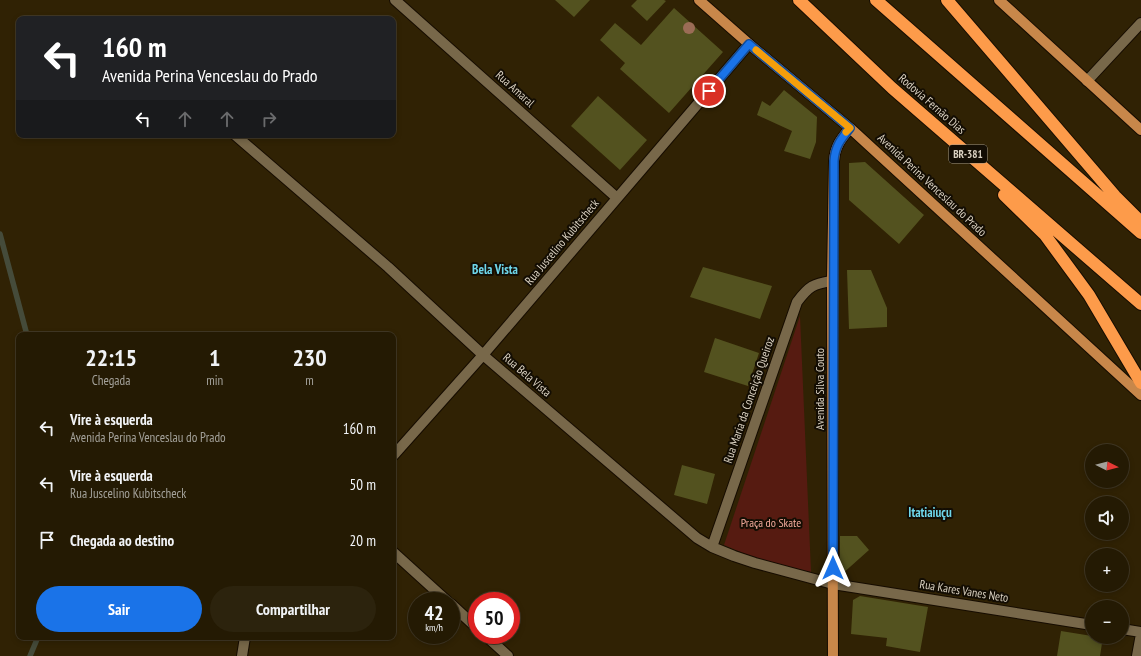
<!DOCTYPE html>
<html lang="pt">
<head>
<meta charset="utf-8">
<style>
	:root { --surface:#241a03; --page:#2c230d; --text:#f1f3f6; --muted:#a3a19a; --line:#413825; --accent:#1a73e8 }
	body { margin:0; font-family:"PT Sans Narrow",sans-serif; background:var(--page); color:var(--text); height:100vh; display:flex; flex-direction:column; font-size:15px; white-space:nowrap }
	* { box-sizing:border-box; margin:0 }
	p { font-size:13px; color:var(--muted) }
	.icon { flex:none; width:22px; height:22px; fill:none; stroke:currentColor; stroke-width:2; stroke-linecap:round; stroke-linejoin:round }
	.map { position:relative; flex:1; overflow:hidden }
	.side { position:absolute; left:16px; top:332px; width:380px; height:308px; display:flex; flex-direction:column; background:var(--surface); border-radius:8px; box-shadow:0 2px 6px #0003,0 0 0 1px var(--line) }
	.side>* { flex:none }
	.banner { position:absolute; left:16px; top:16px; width:380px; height:122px; border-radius:8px; box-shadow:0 2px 6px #0003,0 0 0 1px var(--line); background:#202124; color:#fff; overflow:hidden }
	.needle { width:26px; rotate:96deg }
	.buttons { position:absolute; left:1085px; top:444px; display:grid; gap:8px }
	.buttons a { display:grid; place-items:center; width:44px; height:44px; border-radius:50%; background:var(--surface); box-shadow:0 2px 6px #0003,0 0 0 1px var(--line); font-size:20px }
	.speed { position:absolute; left:408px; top:592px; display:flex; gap:8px; font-size:20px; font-weight:700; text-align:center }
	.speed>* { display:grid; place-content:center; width:52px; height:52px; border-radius:50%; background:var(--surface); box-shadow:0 2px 6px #0003,0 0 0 1px var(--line); line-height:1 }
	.speed small { font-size:10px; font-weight:400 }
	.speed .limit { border:6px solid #d22; background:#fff; color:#111 }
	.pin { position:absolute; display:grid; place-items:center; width:34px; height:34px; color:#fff; margin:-17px; border:2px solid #fff; border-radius:50%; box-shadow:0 1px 4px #0007 }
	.me { position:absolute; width:44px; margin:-22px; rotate:0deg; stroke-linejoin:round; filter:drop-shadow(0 0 3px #0008) }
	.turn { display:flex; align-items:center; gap:14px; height:84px; padding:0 20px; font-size:18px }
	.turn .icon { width:52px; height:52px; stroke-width:2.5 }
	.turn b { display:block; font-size:28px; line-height:34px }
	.lanes { display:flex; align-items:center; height:38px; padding:0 20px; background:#0003; justify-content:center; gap:20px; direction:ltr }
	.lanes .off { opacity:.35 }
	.eta { display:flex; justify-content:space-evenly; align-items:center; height:68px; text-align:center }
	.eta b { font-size:24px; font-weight:700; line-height:28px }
	.button { display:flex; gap:8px; margin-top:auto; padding:8px 20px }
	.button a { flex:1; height:46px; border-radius:24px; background:var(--accent); color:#fff; font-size:16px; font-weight:700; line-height:46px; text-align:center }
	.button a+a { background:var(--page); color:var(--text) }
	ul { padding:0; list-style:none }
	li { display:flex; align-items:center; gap:12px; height:56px; padding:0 20px }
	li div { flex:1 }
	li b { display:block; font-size:15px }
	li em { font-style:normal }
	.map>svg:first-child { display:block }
</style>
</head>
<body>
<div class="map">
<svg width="1141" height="656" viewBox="0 0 1141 656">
	<rect width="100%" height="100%" fill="#302204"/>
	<path fill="#561b11" d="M 800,316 L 811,572 L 764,562 L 724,545 Z"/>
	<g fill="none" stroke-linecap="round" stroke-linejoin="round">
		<path stroke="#454b3a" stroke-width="5.5" d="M 0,234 L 27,335
			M 30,656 L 38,637"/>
	</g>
	<path fill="#53521f" d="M 555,0 L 590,0 L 574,17 Z
		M 637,0 L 664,0 L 666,1 L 647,21 L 631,6 Z
		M 674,8 L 723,52 L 669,113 L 620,69 L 625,63 L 600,40 L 615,23 L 641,45 Z
		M 784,90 L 817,117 L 816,142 L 810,159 L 784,151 L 792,131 L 757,115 L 762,101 L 770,106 Z
		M 598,96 L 647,140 L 620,170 L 571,126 Z
		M 865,162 L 924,215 L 899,244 L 849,200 L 849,163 Z
		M 703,267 L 772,286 L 760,319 L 690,297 Z
		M 847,270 L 871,270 L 887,308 L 887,327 L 849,329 Z
		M 715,338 L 759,353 L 748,386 L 704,372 Z
		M 682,465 L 715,474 L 707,504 L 674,495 Z
		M 840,536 L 857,536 L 869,550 L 841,575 L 840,572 Z
		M 860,596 L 928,607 L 920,652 L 886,646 L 887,638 L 851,634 L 853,600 Z
		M 1061,631 L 1092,636 L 1092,637 L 1103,637 L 1100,656 L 1057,656 Z"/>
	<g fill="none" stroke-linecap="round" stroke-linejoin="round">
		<g stroke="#160c00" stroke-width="12">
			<path id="minor" d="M 395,0 L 617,198
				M 1087,81 L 1141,23
				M 235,135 L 388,267 L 483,355 L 697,538 L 712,547 L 734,556 L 755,563 L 833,584 L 1092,625
				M 393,456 L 483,355 L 749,44
				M 712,547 L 797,302 C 809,286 813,284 832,281
				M 393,552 L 447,601
				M 451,604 L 477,628
				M 1122,629 L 1141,632
				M 485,635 L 508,656
				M 242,656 L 245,637
				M 1137,656 L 1141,634"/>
		</g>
		<g stroke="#160c00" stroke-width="12">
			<path id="major" d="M 699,0 L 749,44 L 850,128 L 1141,395
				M 999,0 L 1141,130
				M 833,656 L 832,281 L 834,161 C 835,146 841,139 850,128"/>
		</g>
		<g stroke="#160c00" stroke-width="14">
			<path id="highway" d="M 799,0 L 892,88 L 1141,304
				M 876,0 L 1141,233
				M 947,0 L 1115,196 L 1141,222
				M 1004,195 L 1045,235 L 1089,295 L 1141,383"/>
		</g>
		<use href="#minor" stroke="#78684a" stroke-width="10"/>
		<use href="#major" stroke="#c8874a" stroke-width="10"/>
		<use href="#highway" stroke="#fd9b4a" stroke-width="12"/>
	</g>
	<circle fill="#9b6c56" cx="689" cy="28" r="6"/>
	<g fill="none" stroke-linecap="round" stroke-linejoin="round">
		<g stroke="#114b97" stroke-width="10">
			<path id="route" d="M 709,91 L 749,44 L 850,128 C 841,139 835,146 834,161 L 833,568"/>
		</g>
		<use href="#route" stroke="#1a73e8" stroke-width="7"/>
		<path stroke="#f59e0b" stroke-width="7" d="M 756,50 L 850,128 L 846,132"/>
	</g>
	<g text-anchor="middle" stroke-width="4" stroke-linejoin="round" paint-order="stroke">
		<rect fill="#130d03" stroke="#9e9688" stroke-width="1" x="949" y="145" width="38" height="18" rx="3"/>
		<g font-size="11" font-weight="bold" fill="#dad1c1">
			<text x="968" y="158">BR-381</text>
		</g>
		<g font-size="12" fill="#dad1c1" stroke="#130d03">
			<text transform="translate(515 89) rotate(42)" y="4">Rua Amaral</text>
			<text transform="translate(932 104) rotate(41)" y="4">Rodovia Fernão Dias</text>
			<text transform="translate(932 185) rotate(43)" y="4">Avenida Perina Venceslau do Prado</text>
			<text transform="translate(562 242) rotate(-50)" y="4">Rua Juscelino Kubitscheck</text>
			<text transform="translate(527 375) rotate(41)" y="4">Rua Bela Vista</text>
			<text transform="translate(820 389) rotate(-90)" y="4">Avenida Silva Couto</text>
			<text transform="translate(749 400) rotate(-71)" y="4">Rua Maria da Conceição Queiroz</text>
			<text transform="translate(964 591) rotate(9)" y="4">Rua Kares Vanes Neto</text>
		</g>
		<g font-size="12" fill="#f2a99a" stroke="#130d03">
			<text x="771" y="527">Praça do Skate</text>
		</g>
		<g font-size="13" font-weight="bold" fill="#6ed6ea" stroke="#130d03">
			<text x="495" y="274">Bela Vista</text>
			<text x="930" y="517">Itatiaiuçu</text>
		</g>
	</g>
</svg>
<div class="buttons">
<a><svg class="needle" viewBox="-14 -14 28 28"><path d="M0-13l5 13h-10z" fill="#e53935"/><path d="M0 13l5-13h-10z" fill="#a3a19a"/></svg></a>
<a><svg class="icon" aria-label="sound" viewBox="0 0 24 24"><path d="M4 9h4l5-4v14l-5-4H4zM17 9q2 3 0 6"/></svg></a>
<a>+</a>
<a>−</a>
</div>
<div class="speed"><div>42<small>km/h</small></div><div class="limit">50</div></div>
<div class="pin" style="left:709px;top:91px;background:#d93025"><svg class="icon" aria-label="arrive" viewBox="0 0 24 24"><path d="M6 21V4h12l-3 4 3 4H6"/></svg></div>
<svg class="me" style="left:833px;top:568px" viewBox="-20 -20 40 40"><path d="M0-17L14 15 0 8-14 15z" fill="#1a73e8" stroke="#fff" stroke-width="4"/></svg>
<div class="banner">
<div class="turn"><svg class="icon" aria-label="left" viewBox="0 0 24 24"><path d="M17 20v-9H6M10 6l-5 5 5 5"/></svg><div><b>160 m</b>Avenida Perina Venceslau do Prado</div></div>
<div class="lanes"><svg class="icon" aria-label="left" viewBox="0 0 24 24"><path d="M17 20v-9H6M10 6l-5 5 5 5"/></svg><svg class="icon off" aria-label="ahead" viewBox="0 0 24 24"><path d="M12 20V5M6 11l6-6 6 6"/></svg><svg class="icon off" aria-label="ahead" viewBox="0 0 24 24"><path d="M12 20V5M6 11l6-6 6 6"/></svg><svg class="icon off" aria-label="right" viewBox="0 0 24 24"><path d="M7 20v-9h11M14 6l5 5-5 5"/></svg></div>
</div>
<section class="side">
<div class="eta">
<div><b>22:15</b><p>Chegada</p></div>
<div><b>1</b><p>min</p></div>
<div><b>230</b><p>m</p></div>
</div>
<ul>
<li><svg class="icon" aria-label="left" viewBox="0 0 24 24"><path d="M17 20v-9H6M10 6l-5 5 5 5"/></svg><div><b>Vire à esquerda</b><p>Avenida Perina Venceslau do Prado</p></div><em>160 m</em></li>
<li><svg class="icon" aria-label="left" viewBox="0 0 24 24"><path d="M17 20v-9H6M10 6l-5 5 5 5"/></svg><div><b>Vire à esquerda</b><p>Rua Juscelino Kubitscheck</p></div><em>50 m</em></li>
<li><svg class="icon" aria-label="arrive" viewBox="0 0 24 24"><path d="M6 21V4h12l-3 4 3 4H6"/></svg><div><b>Chegada ao destino</b></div><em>20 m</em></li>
</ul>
<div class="button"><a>Sair</a><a>Compartilhar</a></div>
</section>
</div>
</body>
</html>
